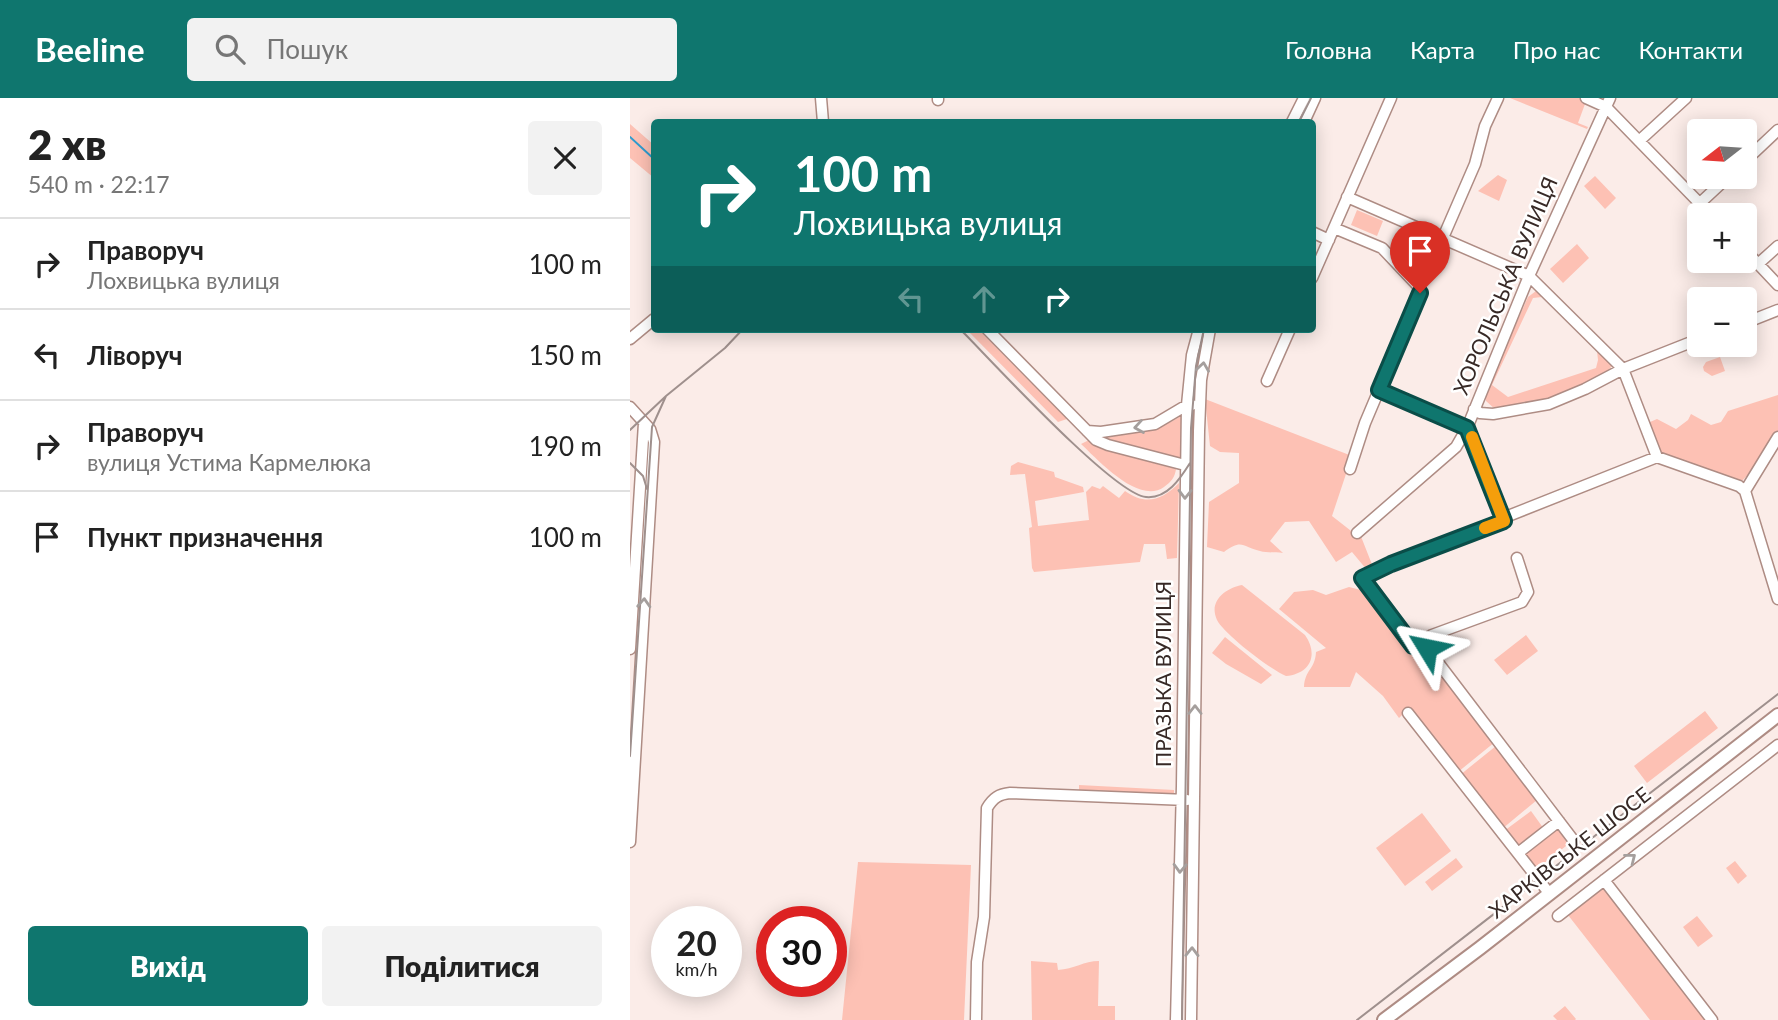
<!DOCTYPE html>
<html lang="uk">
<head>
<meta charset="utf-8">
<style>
	:root { --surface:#fff; --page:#f2f2f2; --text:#222; --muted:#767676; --line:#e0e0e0; --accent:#0f766e }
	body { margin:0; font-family:Lato,sans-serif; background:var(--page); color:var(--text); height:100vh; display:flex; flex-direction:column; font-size:26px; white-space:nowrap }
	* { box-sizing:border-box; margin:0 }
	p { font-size:23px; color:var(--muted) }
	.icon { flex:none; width:38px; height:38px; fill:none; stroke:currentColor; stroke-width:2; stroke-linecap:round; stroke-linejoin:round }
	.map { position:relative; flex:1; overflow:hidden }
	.drawer { display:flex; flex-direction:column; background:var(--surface); width:630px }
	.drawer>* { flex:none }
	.hud { position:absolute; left:21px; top:21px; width:665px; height:214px; border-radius:7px; box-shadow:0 4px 18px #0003; background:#0f766e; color:#fff; overflow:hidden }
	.needle { width:46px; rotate:253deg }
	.fabs { position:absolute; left:1057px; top:21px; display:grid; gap:14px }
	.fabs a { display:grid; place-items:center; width:70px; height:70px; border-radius:7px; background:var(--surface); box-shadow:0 4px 18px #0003; font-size:35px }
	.speed { position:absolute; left:21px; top:808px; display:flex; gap:14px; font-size:35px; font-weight:700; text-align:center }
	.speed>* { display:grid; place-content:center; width:91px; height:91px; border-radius:50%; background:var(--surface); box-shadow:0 4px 18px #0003; line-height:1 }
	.speed small { font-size:18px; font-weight:400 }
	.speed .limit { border:10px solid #d22; background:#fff; color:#111 }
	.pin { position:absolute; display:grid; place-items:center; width:60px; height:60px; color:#fff; margin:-72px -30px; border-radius:50% 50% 50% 0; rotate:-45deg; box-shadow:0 0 7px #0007 }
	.pin .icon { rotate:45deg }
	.me { position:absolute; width:77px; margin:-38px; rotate:305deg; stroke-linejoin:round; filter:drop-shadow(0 0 5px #0008) }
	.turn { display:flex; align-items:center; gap:24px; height:147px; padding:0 28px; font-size:32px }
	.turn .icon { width:91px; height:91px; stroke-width:2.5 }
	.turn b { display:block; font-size:49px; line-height:60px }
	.lanes { display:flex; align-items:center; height:66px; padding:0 28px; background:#0003; justify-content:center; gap:35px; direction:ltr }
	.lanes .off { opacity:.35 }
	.round { display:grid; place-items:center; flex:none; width:74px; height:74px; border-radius:7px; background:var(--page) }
	.head { display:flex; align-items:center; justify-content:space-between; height:119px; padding:0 28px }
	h1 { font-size:42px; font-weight:800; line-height:52px }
	.cta { display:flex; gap:14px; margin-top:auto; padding:14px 28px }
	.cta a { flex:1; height:80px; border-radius:7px; background:var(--accent); color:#fff; font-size:28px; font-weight:800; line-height:80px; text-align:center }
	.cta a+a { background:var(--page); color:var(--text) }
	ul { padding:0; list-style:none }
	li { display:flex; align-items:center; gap:21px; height:91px; padding:0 28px; border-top:2px solid var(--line) }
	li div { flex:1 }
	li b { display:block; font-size:26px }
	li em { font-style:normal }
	header { display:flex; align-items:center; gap:42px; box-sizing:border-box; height:98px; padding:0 35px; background:var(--accent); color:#fff }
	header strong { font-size:33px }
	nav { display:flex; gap:38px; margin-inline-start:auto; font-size:24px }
	.search { width:490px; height:63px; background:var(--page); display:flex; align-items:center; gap:18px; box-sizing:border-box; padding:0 24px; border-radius:7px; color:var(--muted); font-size:26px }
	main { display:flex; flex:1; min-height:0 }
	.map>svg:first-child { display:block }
</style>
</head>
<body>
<header>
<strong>Beeline</strong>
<div class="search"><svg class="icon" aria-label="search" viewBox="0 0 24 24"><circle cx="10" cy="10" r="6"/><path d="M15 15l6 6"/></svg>Пошук</div>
<nav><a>Головна</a><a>Карта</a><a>Про нас</a><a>Контакти</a></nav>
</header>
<main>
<section class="drawer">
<div class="head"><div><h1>2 хв</h1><p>540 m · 22:17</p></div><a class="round"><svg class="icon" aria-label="close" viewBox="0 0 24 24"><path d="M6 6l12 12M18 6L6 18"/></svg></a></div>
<ul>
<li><svg class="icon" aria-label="right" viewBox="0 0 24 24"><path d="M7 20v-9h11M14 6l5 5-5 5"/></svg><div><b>Праворуч</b><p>Лохвицька вулиця</p></div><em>100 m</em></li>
<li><svg class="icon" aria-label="left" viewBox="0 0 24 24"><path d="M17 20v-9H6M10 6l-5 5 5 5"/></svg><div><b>Ліворуч</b></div><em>150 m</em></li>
<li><svg class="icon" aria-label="right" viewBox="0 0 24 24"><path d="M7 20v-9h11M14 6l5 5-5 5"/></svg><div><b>Праворуч</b><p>вулиця Устима Кармелюка</p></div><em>190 m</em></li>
<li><svg class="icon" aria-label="arrive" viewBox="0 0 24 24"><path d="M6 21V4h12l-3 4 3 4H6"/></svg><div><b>Пункт призначення</b></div><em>100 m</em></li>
</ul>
<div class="cta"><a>Вихід</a><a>Поділитися</a></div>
</section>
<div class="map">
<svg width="1148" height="922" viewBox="0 0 1148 922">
	<rect width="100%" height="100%" fill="#fbece8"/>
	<path fill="#fdc1b4" d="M 880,0 L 952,0 L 969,11 L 955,6 L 948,25 L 958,29 L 957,31 Z
		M 0,26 L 24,47 L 24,80 L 0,60 Z
		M 868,77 L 877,82 L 869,103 L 848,93 Z
		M 965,78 L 986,100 L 975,111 L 954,88 Z
		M 727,112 L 753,123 L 747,138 L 721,127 Z
		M 947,146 L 959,160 L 933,185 L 920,171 Z
		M 906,193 L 912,199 L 903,200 L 862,287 L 878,299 L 966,270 L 968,262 L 967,253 L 981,264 L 982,268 C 958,298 902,305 866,312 L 856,303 L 855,295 L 898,199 Z
		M 336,231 L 348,231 L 437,321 L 428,324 Z
		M 1090,259 L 1095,273 L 1082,278 L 1074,273 L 1073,269 L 1076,264 Z
		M 1148,297 L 1148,335 L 1130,364 L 1112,383 L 1091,378 L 1029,355 L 1021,336 L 1020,324 L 1027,321 L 1046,331 L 1058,322 L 1061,316 L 1081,327 L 1091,324 L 1098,313 Z
		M 575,301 L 722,358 L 702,418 L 725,436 L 730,436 L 743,469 L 737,472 L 722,454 L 706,464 L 679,423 L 655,424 L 640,443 L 653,455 C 645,454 637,455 630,453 C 613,449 612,440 594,454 L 577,449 L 579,404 L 609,385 L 609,355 L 590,354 L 580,348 Z
		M 552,317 L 550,360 L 470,339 C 499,335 527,335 552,317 Z
		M 459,342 L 471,351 L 546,371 C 545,379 541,384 534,389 C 509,407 469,363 451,346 Z
		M 388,364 L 424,374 L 425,379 L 453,389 L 454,394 L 405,403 L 408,428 L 459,422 L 456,394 L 462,388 L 470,391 L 473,388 L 489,400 L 495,393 C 516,408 532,402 549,385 L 547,460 L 537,461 L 535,446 L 514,446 L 510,464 L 404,474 L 402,470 L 399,430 L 402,429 L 395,376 L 380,377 L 381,368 Z
		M 612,487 L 675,537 C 689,557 680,576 656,578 C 641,572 594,536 587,522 C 578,503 596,490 612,487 Z
		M 719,489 L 739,494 L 783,550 L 798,555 L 865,644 L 828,674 L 775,614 L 769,620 L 753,598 L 726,574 L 720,589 L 674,589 C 675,571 685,572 686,554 L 696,550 L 649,511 L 664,494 L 683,492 L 696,497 Z
		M 896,537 L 908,553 L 877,577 L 864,562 Z
		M 595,539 L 642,577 L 631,586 L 596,566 L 582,555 Z
		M 1075,613 L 1088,630 L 1017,685 L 1004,668 Z
		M 866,648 L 907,702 L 872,731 L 830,677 Z
		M 449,687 L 544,692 L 544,697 L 449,692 Z
		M 901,713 L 914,731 L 891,749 L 886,748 L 874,733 Z
		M 792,715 L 821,753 L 775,788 L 746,750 Z
		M 926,729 L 936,743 L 936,748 L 908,770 L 903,771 L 893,758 L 894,752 Z
		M 826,760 L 833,769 L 802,793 L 795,784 Z
		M 1105,763 L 1117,778 L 1108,786 L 1096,770 Z
		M 228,764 L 341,767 L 334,922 L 212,922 Z
		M 975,788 L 1077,922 L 1020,922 L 938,817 Z
		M 1067,818 L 1083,838 L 1068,849 L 1053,829 Z
		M 401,863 L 427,865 L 428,872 C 444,871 454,863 469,863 L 468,908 L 485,908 L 485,922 L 402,922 Z
		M 935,908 L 946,921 L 945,922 L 927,922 L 923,918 Z"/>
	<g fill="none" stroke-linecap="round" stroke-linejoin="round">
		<path stroke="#309ccf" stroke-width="2" d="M 0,39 L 24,61"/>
		<g stroke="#ae8c84" stroke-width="13">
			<path id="minor" d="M 191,0 L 193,24
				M 956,0 L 976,9 L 1081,117
				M 308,2 L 308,0
				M 662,24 L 674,0
				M 674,24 L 685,0
				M 1009,43 L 1056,0
				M 1115,63 L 1148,32
				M 717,99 L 899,178 L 993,271 L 1027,359
				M 1069,106 L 1098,79
				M 704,130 L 752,150 L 789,189 L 790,195 L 735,325 L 720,371
				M 682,134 L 699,142
				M 812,142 L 845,66 L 855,28 L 868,0
				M 1115,152 L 1148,187
				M 1128,166 L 1148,148
				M 682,180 L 761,0
				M 1115,225 L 1148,212
				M 357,231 L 466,342 L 478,347 L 555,367
				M 0,241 L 24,221
				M 637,283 L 660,231
				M 749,292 L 837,330 L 874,423 L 761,466 L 732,480 L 784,548 L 792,551 L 797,550
				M 0,309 L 20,331 L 24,344 L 0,744
				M 844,311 L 850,315 L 863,316 L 919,306 L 955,291 L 993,271 L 1069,241
				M 457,333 L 471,334 L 525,326 L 557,307 L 562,307
				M 1115,393 L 1148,501
				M 873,420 L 1027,359 L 1109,388 L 1115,393 L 1148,339
				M 727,435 L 826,349 L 837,330 L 899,178 L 980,0
				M 797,550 L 944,743
				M 797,550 L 796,541 L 802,537 L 892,504 L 898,494 L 887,460
				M 0,551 L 14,325
				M 778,615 L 919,795
				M 888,755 L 929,723
				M 974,782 L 1082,922
				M 928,818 L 1148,647
				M 346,922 L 347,864 L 354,819 L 357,710 C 363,700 369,696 380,695 L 557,702
				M 546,922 L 552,688 L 557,307 L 562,257 L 569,231
				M 561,922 L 569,333 L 571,282 L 580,231"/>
		</g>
		<g stroke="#ae8c84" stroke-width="16">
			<path id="major" d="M 754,922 L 850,850 L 1148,617"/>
		</g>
		<use href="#minor" stroke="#fff" stroke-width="10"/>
		<use href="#major" stroke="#fff" stroke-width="12"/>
		<path stroke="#9f908d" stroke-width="2" d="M 669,24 L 681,0
			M 330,231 C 360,261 483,396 516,399 C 537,401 550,381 560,365
			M 0,332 L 36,298 L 95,250 L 113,231
			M 0,365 L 13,378 L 17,391
			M 0,658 L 22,329 L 36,298
			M 552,922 L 561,330 L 566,268 L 574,231
			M 727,922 L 1148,596"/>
	</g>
	<defs><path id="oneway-chevron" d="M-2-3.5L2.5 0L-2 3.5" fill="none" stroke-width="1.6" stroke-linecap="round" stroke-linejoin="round" transform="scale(1.75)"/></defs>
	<g stroke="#a59f9d">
		<use href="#oneway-chevron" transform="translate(573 269) rotate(-82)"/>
		<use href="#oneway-chevron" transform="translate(509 329) rotate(171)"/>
		<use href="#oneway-chevron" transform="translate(555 396) rotate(91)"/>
		<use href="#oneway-chevron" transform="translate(14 505) rotate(-87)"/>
		<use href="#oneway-chevron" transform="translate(565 612) rotate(-90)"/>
		<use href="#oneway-chevron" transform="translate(1001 760) rotate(-38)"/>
		<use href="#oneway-chevron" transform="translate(550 770) rotate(92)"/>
		<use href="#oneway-chevron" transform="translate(562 854) rotate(-89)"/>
	</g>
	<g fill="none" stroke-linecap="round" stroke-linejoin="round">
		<g stroke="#0a4d48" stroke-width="18">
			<path id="route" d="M 790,195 L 749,292 L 837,330 L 874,423 L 761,466 L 732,480 L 783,548 L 792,551 L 797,550"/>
		</g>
		<use href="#route" stroke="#0f766e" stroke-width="12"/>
		<path stroke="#f59e0b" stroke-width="12" d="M 842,339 L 874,423 L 855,430"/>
	</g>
	<g text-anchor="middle" stroke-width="5" stroke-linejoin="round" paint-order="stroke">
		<g font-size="21" fill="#372926" stroke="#fff">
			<text transform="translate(876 188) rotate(-67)" y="7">ХОРОЛЬСЬКА ВУЛИЦЯ</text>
			<text transform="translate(534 576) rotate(-90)" y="7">ПРАЗЬКА ВУЛИЦЯ</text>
			<text transform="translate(940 755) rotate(-38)" y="7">ХАРКІВСЬКЕ ШОСЕ</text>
		</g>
	</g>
</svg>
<div class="fabs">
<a><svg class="needle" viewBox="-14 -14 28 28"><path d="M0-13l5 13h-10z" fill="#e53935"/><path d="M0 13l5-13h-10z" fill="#767676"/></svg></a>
<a>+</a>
<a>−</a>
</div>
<div class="speed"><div>20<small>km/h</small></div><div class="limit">30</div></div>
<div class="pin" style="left:790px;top:195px;background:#d93025"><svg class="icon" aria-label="arrive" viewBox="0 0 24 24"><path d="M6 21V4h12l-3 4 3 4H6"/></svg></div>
<svg class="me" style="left:797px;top:550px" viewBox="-20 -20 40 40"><path d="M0-17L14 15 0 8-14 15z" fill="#0f766e" stroke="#fff" stroke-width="4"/></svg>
<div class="hud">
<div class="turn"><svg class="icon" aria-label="right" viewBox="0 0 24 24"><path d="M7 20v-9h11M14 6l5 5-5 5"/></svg><div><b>100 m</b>Лохвицька вулиця</div></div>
<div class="lanes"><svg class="icon off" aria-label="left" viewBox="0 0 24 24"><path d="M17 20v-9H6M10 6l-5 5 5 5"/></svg><svg class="icon off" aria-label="ahead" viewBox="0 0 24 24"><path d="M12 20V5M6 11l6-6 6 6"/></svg><svg class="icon" aria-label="right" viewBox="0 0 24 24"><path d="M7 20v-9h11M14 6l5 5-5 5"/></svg></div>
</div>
</div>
</main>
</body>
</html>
